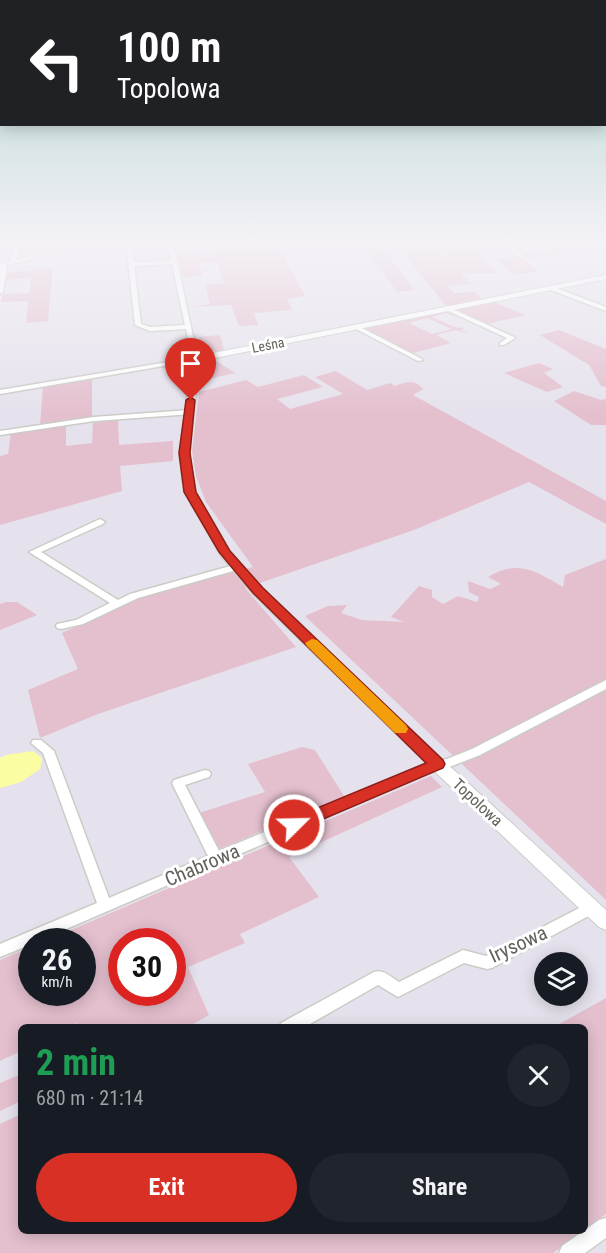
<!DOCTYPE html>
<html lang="en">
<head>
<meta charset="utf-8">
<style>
	:root { --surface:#171b24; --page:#20242c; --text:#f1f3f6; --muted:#9ea1a6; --accent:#d93025 }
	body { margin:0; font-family:"Roboto Condensed",sans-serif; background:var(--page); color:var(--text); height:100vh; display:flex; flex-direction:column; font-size:22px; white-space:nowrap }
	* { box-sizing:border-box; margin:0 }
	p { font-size:20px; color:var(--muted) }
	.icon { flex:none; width:33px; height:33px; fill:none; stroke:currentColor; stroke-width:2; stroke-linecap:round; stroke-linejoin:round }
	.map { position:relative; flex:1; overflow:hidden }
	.panel { position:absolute; left:18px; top:1024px; width:570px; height:210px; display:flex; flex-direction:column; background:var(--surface); border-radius:9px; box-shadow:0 3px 15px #0003 }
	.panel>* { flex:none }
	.top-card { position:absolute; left:0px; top:0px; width:606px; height:126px; box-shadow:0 3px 15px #0003; background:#202124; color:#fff; overflow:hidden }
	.buttons { position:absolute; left:534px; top:952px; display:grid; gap:12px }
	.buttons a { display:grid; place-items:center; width:54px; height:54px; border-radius:50%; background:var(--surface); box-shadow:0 3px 15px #0003; font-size:30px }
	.speed { position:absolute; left:18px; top:928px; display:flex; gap:12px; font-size:30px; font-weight:700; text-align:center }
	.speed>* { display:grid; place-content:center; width:78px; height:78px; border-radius:50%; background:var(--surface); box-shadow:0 3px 15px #0003; line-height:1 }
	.speed small { font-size:15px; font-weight:400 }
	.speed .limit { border:9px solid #d22; background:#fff; color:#111 }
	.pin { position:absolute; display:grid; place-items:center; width:51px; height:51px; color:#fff; margin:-62px -26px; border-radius:50% 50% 50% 0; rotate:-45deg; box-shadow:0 0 6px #0007 }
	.pin .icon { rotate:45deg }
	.me { position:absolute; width:66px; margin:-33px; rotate:67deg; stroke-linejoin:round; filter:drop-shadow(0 0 4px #0008) }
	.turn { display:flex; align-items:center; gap:21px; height:126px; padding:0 18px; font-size:27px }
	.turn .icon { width:78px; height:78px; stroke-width:2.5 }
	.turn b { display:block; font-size:42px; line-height:51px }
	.round { display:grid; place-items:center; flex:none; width:63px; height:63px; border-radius:32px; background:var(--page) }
	.summary { display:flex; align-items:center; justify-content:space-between; height:102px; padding:0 18px }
	h1 { font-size:36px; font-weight:700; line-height:45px; color:#1e9e55 }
	.button { display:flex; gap:12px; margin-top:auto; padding:12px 18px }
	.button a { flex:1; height:69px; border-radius:36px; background:var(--accent); color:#fff; font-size:24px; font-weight:700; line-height:69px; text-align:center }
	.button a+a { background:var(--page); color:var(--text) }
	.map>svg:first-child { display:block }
</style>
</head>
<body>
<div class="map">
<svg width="606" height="1253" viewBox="0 0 606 1253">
	<rect width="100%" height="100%" fill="#e6e2ed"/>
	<path fill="#e4bfce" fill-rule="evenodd" d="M 22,242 L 36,242 L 36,249 L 54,248 L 55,242 L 77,242 L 34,256 L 35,252 L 19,253 Z
		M 210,242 L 277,242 L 305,296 L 287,299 L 292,310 L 254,313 L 258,325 L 239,326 L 231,305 L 191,307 L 210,304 L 205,285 L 224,283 L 217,262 L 199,263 L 202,275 L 183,278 L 177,252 L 212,250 Z
		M 360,242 L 377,242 L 415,290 L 397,292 Z
		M 394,242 L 431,242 L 444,256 L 447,255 L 435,242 L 478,242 L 491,254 L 480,256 L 497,273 L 461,273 L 470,284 L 448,286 L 454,293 L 475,292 L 482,300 L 446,306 Z
		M 507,242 L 559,242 L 579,249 L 558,254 L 560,256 L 527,258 L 518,252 L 551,249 L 545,244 L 511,245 Z
		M 522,258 L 538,272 L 512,274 L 496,259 Z
		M 33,268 L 53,268 L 48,321 L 26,323 L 28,301 L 1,302 L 3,294 L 30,293 L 31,278 L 5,280 L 7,272 L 32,271 Z
		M 494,302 L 525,315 L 487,324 L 453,310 Z
		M 447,311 L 461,318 L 446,313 L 432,317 L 454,327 L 464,328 L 461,330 L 470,334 L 455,330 L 436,335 L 451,343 L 410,354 L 362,329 ZM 427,318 L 452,329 L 432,334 L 409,323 Z
		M 559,330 L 606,349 L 606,387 L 601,386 L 589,365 L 540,335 Z
		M 220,335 L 224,351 L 202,351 L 199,337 Z
		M 215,360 L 235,373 L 200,381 L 202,364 Z
		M 539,363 L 553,369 L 544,373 L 563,387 L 547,392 L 504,373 Z
		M 336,371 L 367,390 L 390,383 L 395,386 C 405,382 415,379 423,389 L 413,395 L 606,501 L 606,524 L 529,482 L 414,530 L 245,588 L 296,647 L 98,714 L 40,738 L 28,690 L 78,669 L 62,633 L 139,598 L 253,567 L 206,502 L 196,476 L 192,451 L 199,392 L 246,380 L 258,387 L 304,375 L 323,387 L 277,399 L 290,409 L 343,394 L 315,377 Z
		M 92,379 L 92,418 L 40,425 L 43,387 Z
		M 574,391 L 601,400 L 606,399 L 606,425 L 591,425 L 554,401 Z
		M 118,420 L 119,445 L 173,441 L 173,461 L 120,466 L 122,491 L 0,525 L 0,456 L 8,454 L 11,433 L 66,425 L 66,446 L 92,443 L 93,423 Z
		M 606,559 L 606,900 L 305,616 L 328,606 L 347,605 L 341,613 L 362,620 L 404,622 L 391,617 L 419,586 L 432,590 L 432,597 L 443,604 L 458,596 L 477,602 L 479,597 L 469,592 L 468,581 L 490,589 L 501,584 L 488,577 C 518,559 536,571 563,587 L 565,575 Z
		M 6,602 L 17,602 L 37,615 L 0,630 L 0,604 Z
		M 302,747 L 315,750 L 344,796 L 217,850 L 199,813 L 265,792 L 248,764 Z
		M 431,776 L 442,787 L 289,857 L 319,897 L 240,934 L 245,943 L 188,967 L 209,1015 L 188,1027 L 78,1028 L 77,1023 L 68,1027 L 21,1028 L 21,1051 L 0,1061 L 0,960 L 31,947 L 32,993 L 82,993 L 82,942 L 43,942 ZM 122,942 L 172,942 L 172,993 L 122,993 Z
		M 606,998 L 606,1214 L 585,1229 L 585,1028 L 554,1027 Z
		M 21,1074 L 21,1101 L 0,1111 L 0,1083 Z
		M 21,1114 L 21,1232 L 582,1232 L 553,1253 L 0,1253 L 0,1124 Z"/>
	<path fill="#fbfda2" d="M 33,751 L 42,758 L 40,769 L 21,782 L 0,788 L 0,758 L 6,755 Z"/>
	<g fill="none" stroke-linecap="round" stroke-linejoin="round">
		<path stroke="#fbfda2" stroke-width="1.5" d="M 59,249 L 75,242
			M 23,251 L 52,250"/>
		<g stroke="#cbccc6" stroke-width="3">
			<path id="minor" d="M 17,242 L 22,242 L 16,260 L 32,256 L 35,258 L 5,266 L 7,268 L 3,292 L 0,294 L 0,264 L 10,262 Z
				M 126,242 L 132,242 L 134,262 L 171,261 L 167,242 L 173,242 L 198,360 L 0,394 L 0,390 L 192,358 L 186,329 L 150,331 L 135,325 ZM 172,264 L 185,325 L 150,327 L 141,324 L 134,266 Z
				M 503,242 L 508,242 L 523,255 L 523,257 L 519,257 Z
				M 553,287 L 606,307 L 606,311 L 551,290 L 551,288 Z
				M 446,306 L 514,337 L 515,338 L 504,345 L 500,345 L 500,343 L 507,338 L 444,309 L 444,307 Z
				M 356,325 L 422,359 L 423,360 L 418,361 L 354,328 L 353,327 Z
				M 189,410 L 193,412 L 192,414 L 94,421 L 0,435 L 0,431 L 94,417 Z
				M 100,519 L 105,522 L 103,524 L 41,552 L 118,600 L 130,594 L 234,565 L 237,564 L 242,567 L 240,569 L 138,598 L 83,624 L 61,629 L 57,628 L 56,626 L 57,624 L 76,620 L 110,603 L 29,552 Z
				M 606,680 L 606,689 L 480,755 L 452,766 L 439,768 L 36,942 L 32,942 L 32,944 L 0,957 L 0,944 L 97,903 L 43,753 L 31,743 L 33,740 L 41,740 L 54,751 L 109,898 L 208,856 L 172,783 L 174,780 L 205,770 L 209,771 L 211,774 L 209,777 L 185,785 L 219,851 L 433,761 L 447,759 L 472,749 Z
				M 591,902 L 596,904 L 598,908 L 596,912 L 492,968 L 487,969 L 464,963 L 398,997 L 378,985 L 303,1028 L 279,1028 L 281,1023 L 374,972 C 383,969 391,977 399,982 L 463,950 L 486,956 Z
				M 606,1218 L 606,1238 L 585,1253 L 559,1253 L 562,1246 L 599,1220 Z"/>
		</g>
		<g stroke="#cbccc6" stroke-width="2">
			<path id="tertiary" d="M 606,275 L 606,279 L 200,361 L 189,453 L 196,492 L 230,551 L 263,588 L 443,760 L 606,910 L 606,930 L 599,927 L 431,768 L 253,594 L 221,556 L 184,492 L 179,453 L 193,357 Z"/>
		</g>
		<use href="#minor" fill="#fff" fill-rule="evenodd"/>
		<use href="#tertiary" fill="#fff" fill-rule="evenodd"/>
	</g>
	<linearGradient id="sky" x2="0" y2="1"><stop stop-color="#afd1cc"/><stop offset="0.58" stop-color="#f4f2f7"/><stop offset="1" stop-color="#f4f2f7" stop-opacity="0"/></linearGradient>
	<rect width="606" height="417" fill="url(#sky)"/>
	<path fill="#d93025" stroke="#8d1f18" stroke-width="1.5" d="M 191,397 L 195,400 L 190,453 L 196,492 L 230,551 L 263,588 L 443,760 L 445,764 L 443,768 L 300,829 L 288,829 L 286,825 L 288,820 L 426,763 L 253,593 L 219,552 L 184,492 L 179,453 L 186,400 Z"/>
	<path fill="#f59e0b" d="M 312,639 L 317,640 L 406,725 L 408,729 L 406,733 L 395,733 L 307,646 L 305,643 Z"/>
	<g text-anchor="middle" stroke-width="6" stroke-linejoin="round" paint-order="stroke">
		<g font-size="14" fill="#61625a" stroke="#fff">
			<text transform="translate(268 345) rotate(-11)" y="5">Leśna</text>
		</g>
		<g font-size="16" fill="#61625a" stroke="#fff">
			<text transform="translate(478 802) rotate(43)" y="6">Topolowa</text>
		</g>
		<g font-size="20" fill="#61625a" stroke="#fff">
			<text transform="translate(202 865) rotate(-23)" y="7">Chabrowa</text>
			<text transform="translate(518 944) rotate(-25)" y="7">Irysowa</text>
		</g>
	</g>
</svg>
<div class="buttons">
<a><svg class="icon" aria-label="layers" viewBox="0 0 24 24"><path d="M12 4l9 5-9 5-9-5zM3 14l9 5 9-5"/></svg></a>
</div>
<div class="speed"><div>26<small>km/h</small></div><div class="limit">30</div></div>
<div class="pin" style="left:191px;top:400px;background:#d93025"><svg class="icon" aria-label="arrive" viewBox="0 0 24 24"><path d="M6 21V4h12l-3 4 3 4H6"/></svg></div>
<svg class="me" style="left:294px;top:825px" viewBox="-20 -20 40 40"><circle r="17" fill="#d93025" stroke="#fff" stroke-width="3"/><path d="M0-11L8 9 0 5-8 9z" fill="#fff"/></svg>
<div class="top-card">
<div class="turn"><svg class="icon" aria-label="left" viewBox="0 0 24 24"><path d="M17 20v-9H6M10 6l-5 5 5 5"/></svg><div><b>100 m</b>Topolowa</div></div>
</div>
<section class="panel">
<div class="summary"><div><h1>2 min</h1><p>680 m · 21:14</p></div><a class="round"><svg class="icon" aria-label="close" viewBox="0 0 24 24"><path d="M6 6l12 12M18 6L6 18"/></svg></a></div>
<div class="button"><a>Exit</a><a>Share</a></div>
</section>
</div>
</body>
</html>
